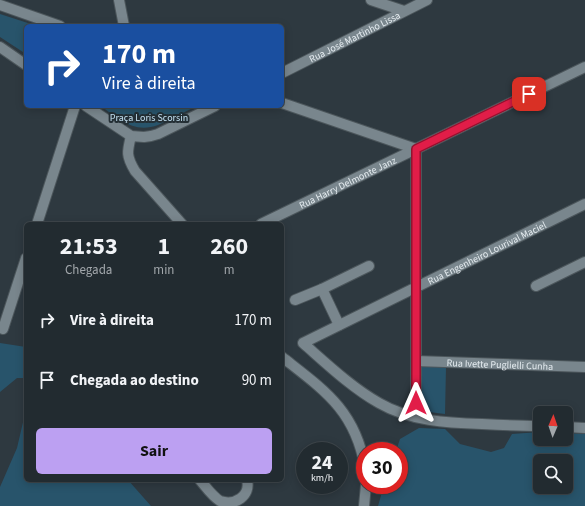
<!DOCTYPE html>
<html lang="pt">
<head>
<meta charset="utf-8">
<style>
	:root { --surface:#222b30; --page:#2e373c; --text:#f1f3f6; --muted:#a2a7ab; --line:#3f474c; --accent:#bca0f2 }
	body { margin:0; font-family:"Source Sans 3",sans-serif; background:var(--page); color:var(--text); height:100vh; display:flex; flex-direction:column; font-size:15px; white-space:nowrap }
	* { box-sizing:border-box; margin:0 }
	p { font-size:13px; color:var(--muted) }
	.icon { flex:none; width:22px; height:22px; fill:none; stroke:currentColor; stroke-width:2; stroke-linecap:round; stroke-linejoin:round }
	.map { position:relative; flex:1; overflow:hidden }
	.panel { position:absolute; left:24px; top:222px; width:260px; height:260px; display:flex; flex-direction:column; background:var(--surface); border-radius:6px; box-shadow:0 2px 10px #0003,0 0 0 1px var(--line) }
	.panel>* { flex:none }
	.banner { position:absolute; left:24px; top:24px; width:260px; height:84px; border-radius:6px; box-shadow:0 2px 10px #0003,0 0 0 1px var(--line); background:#1a4fa0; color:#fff; overflow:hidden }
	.needle { width:26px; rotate:2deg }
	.buttons { position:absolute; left:533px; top:406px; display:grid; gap:8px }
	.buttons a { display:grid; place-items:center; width:40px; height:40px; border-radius:6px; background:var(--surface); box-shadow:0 2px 10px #0003,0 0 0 1px var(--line); font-size:20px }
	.speed { position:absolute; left:296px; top:442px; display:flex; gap:8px; font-size:20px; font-weight:700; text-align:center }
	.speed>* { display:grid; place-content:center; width:52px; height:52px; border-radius:50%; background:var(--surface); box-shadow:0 2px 10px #0003,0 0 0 1px var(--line); line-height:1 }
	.speed small { font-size:10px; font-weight:400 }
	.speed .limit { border:6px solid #d22; background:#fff; color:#111 }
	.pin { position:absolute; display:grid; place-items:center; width:34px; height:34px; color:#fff; margin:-17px; border-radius:8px; box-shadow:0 2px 6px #0006 }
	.me { position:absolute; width:44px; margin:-22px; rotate:0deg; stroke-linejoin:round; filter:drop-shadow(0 0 3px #0008) }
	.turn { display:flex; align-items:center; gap:14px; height:84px; padding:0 12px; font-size:18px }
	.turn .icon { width:52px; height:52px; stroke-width:2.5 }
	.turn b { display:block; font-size:28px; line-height:34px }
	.eta { display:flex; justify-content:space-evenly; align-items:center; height:68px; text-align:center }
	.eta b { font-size:24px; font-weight:700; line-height:28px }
	.button { display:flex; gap:8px; margin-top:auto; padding:8px 12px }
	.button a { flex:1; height:46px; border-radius:6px; background:var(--accent); color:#111; font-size:16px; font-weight:700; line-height:46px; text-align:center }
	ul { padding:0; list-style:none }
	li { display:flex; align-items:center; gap:12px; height:60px; padding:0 12px }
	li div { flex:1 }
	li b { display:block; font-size:15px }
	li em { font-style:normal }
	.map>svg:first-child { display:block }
</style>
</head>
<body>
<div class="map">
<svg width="585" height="506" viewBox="0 0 585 506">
	<rect width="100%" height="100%" fill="#2e3940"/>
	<path fill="#28546b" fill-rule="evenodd" d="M 0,14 L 37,26 L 26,26 L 26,54 L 0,37 Z
		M 101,106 L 197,106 L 158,125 C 134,134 119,119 101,106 Z
		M 0,343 L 26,347 L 26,378 L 17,378 L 0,392 Z
		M 422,367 L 446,367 L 445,414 L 421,411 Z
		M 26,413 L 26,480 L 128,480 L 151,506 L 0,506 L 0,487 L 17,448 L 24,418 Z
		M 419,428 L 445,429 L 460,444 L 491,452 L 504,448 L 512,434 L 540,432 L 540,439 L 566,439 L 566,433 L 585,434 L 585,506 L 378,506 L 384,485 L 399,485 L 399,451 L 396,451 L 400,439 ZM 540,461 L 566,461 L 566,487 L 540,487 Z"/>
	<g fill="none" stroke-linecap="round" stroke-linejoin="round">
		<g stroke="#4c565b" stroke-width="12">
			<g id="street">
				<path d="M 119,0 L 124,26"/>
				<path d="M 371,0 L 404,11"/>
				<path d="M 0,5 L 60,26"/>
				<path d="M 0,47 L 26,65"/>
				<path id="s1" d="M 282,73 L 427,0"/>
				<path d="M 282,103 L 416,149 L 416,417"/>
				<path d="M 86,106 L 131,136 L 144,137 L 151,136 L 158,134 L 215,106"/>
				<path d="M 131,136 C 127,152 126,156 135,171 L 182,224"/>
				<path d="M 37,224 L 75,106"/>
				<path id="s2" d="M 261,224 L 585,67"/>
				<path d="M 536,286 L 585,262"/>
				<path d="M 322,289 L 339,325"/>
				<path d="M 295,300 L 322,289 L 369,266"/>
				<path d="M 3,329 L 26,258"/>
				<path d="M 282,357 C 324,390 355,410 365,467"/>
				<path id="s3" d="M 416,361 L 585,367"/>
				<path id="s4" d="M 540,426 C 521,426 501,425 482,424 C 447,423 410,421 379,403 C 351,387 327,364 303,343 L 585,204"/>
				<path d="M 566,427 L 585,428"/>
				<path d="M 200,480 C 206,487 212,496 220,501 C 235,506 251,496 247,480"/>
				<path d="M 364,506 L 366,485"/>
			</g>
		</g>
		<use href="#street" stroke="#79868d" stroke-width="10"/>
	</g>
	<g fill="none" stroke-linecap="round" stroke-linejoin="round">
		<g stroke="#92132f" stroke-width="10">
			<path id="route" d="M 416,403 L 416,149 L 529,94"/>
		</g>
		<use href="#route" stroke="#e11d48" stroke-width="7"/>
	</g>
	<g text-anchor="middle" stroke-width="4" stroke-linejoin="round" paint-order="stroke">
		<g font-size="10" fill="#e5ecf0" stroke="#242f35">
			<text dy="4" stroke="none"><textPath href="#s1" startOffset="81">Rua José Martinho Lissa</textPath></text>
			<text dy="4" stroke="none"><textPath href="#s2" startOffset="96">Rua Harry Delmonte Janz</textPath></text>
			<text dy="4" stroke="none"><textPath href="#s4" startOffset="466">Rua Engenheiro Lourival Maciel</textPath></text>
			<text dy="4" stroke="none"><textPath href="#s3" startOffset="84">Rua Ivette Puglielli Cunha</textPath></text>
		</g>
		<g font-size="10" fill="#c6e4f5" stroke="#242f35">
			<text x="149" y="121">Praça Loris Scorsin</text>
		</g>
	</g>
</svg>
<div class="buttons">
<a><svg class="needle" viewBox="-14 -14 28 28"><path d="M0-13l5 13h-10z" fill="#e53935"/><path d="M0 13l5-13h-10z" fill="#a2a7ab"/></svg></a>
<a><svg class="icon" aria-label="search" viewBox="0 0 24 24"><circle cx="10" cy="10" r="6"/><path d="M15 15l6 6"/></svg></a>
</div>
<div class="speed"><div>24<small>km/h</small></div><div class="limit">30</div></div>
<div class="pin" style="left:529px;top:94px;background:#d93025"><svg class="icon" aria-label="arrive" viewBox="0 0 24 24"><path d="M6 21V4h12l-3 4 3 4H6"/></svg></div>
<svg class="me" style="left:416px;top:403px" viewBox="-20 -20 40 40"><path d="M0-17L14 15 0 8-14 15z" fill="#e11d48" stroke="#fff" stroke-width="4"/></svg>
<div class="banner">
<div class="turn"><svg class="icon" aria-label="right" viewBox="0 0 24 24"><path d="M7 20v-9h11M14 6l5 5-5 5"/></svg><div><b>170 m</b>Vire à direita</div></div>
</div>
<section class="panel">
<div class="eta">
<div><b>21:53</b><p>Chegada</p></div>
<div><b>1</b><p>min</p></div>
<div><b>260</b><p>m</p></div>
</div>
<ul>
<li><svg class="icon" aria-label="right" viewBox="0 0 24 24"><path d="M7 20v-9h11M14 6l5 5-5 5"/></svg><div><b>Vire à direita</b></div><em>170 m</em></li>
<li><svg class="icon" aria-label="arrive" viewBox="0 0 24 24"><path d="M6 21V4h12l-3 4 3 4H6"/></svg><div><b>Chegada ao destino</b></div><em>90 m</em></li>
</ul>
<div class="button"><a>Sair</a></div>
</section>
</div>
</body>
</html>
